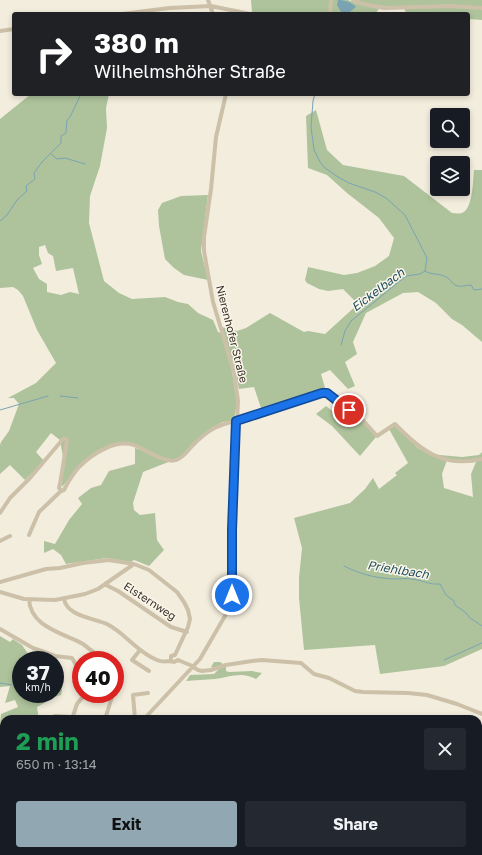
<!DOCTYPE html>
<html lang="en">
<head>
<meta charset="utf-8">
<style>
	:root { --surface:#171b24; --page:#242831; --text:#f1f3f6; --muted:#9ea1a6; --accent:#91a7b1 }
	body { margin:0; font-family:"Golos Text",sans-serif; background:var(--page); color:var(--text); height:100vh; display:flex; flex-direction:column; font-size:15px; white-space:nowrap }
	* { box-sizing:border-box; margin:0 }
	p { font-size:13px; color:var(--muted) }
	.icon { flex:none; width:22px; height:22px; fill:none; stroke:currentColor; stroke-width:2; stroke-linecap:round; stroke-linejoin:round }
	.map { position:relative; flex:1; overflow:hidden }
	.sheet { position:absolute; left:0px; top:715px; width:482px; height:140px; display:flex; flex-direction:column; background:var(--surface); border-radius:12px 12px 0 0; box-shadow:0 2px 6px #0003 }
	.sheet>* { flex:none }
	.banner { position:absolute; left:12px; top:12px; width:458px; height:84px; border-radius:4px; box-shadow:0 2px 6px #0003; background:#202124; color:#fff; overflow:hidden }
	.fabs { position:absolute; left:430px; top:108px; display:grid; gap:8px }
	.fabs a { display:grid; place-items:center; width:40px; height:40px; border-radius:4px; background:var(--surface); box-shadow:0 2px 6px #0003; font-size:20px }
	.speed { position:absolute; left:12px; top:651px; display:flex; gap:8px; font-size:20px; font-weight:700; text-align:center }
	.speed>* { display:grid; place-content:center; width:52px; height:52px; border-radius:50%; background:var(--surface); box-shadow:0 2px 6px #0003; line-height:1 }
	.speed small { font-size:10px; font-weight:400 }
	.speed .limit { border:6px solid #d22; background:#fff; color:#111 }
	.pin { position:absolute; display:grid; place-items:center; width:34px; height:34px; color:#fff; margin:-17px; border:2px solid #fff; border-radius:50%; box-shadow:0 1px 4px #0007 }
	.me { position:absolute; width:44px; margin:-22px; rotate:0deg; stroke-linejoin:round; filter:drop-shadow(0 0 3px #0008) }
	.turn { display:flex; align-items:center; gap:14px; height:84px; padding:0 16px; font-size:18px }
	.turn .icon { width:52px; height:52px; stroke-width:2.5 }
	.turn b { display:block; font-size:28px; line-height:34px }
	.round { display:grid; place-items:center; flex:none; width:42px; height:42px; border-radius:4px; background:var(--page) }
	.summary { display:flex; align-items:center; justify-content:space-between; height:68px; padding:0 16px }
	h1 { font-size:24px; font-weight:700; line-height:30px; color:#1e9e55 }
	.cta { display:flex; gap:8px; margin-top:auto; padding:8px 16px }
	.cta a { flex:1; height:46px; border-radius:4px; background:var(--accent); color:#111; font-size:16px; font-weight:700; line-height:46px; text-align:center }
	.cta a+a { background:var(--page); color:var(--text) }
	.map>svg:first-child { display:block }
</style>
</head>
<body>
<div class="map">
<svg width="482" height="855" viewBox="0 0 482 855">
	<rect width="100%" height="100%" fill="#f3eddd"/>
	<path fill="#aec39c" fill-rule="evenodd" d="M 251,0 L 329,0 L 329,14 L 259,14 L 252,12 Z
		M 332,0 L 348,0 L 358,4 L 379,9 L 375,14 L 331,14 Z
		M 359,0 L 482,0 L 482,20 L 468,19 L 468,14 L 407,14 L 403,7 L 383,6 L 359,2 Z
		M 31,94 L 109,94 L 106,108 L 107,128 L 100,166 L 90,196 L 89,223 L 104,281 L 119,293 L 132,299 L 165,297 L 178,302 L 188,304 L 198,313 L 213,320 L 218,332 L 221,333 L 232,371 L 237,404 L 234,419 L 232,421 L 223,422 L 215,426 L 206,432 L 181,457 L 143,472 L 133,503 L 134,510 L 140,515 L 155,513 L 157,540 L 164,550 L 149,566 L 134,560 L 131,562 L 107,558 L 66,564 L 61,555 L 53,549 L 44,553 L 44,541 L 55,544 L 69,520 L 82,504 L 78,498 L 91,488 L 101,485 L 109,471 L 135,464 L 135,448 L 147,452 L 144,449 L 121,443 L 86,459 L 62,487 L 63,457 L 60,440 L 51,433 L 36,452 L 44,461 L 25,480 L 10,465 L 0,474 L 0,445 L 1,442 L 9,431 L 19,404 L 14,398 L 8,398 L 36,383 L 56,363 L 37,330 L 23,296 L 18,290 L 13,287 L 0,288 L 0,119 ZM 45,245 L 48,253 L 53,256 L 56,271 L 73,268 L 79,294 L 70,292 L 61,295 L 47,292 L 47,284 L 39,279 L 33,268 L 42,264 L 39,255 L 39,247 Z
		M 316,110 L 327,150 L 343,165 L 404,176 L 452,213 C 455,213 459,214 462,213 C 473,209 473,180 474,170 L 482,170 L 482,342 L 462,325 L 452,319 L 436,303 L 418,292 L 403,293 L 366,313 L 353,342 L 357,354 L 345,362 L 355,386 L 348,389 L 330,370 L 321,374 L 326,391 L 262,411 L 254,387 L 239,389 L 235,370 L 222,327 L 237,331 L 246,328 L 270,313 L 304,332 L 308,331 L 325,334 L 358,304 L 343,289 L 328,291 L 319,289 L 307,283 L 305,280 L 308,267 L 344,275 L 357,273 L 375,266 L 389,256 L 394,238 L 379,218 L 347,193 L 327,175 L 308,168 L 306,116 Z
		M 208,195 L 201,251 L 208,280 L 184,275 L 174,268 L 165,259 L 159,226 L 158,210 L 162,203 L 181,196 Z
		M 326,406 L 336,414 L 343,408 L 360,419 L 376,437 L 360,456 L 332,426 L 316,414 Z
		M 396,426 L 418,448 L 429,454 L 462,457 L 479,455 L 482,452 L 482,649 L 444,666 L 380,674 L 375,645 L 304,650 L 299,598 L 299,578 L 302,548 L 294,518 L 350,503 L 365,489 L 373,478 L 379,489 L 397,475 L 395,473 L 408,463 L 389,429 ZM 447,460 L 457,463 L 476,462 L 471,474 L 473,497 L 444,488 L 442,474 Z
		M 0,636 L 10,642 L 13,639 L 22,645 L 31,658 L 31,660 L 21,660 L 21,694 L 55,694 L 55,678 L 58,679 L 62,690 L 61,695 L 57,696 L 37,707 L 39,719 L 4,719 L 4,725 L 0,726 L 1,714 L 18,707 L 15,700 L 5,703 L 10,686 L 0,687 Z
		M 214,662 L 220,662 L 226,666 L 226,671 L 229,672 L 252,671 L 262,673 L 256,679 C 242,671 229,677 215,679 C 205,680 195,680 186,681 L 190,675 L 214,674 L 219,669 L 211,667 Z
		M 4,766 L 4,851 L 96,851 L 97,855 L 0,855 L 0,775 Z
		M 145,851 L 267,851 L 267,855 L 146,855 Z"/>
	<path fill="#7ba4b2" d="M 338,0 C 345,0 351,2 356,7 L 347,14 L 342,14 L 337,5 Z"/>
	<g fill="none" stroke-linecap="round" stroke-linejoin="round">
		<path stroke="#7ba4b2" stroke-width="1" d="M 315,94 L 313,101 L 311,127 L 314,150 L 320,162 L 325,168 L 338,177 L 349,183 L 375,192 L 386,198 L 405,215 L 427,258 L 425,271
			M 51,154 L 57,159 L 65,158 L 85,164
			M 0,221 L 7,215 L 17,200 L 27,191 L 26,186 L 35,179 L 34,173 L 42,162 L 61,143 L 61,136 L 66,133 L 67,120 L 70,117 L 81,94
			M 341,345 L 345,331 L 351,321 L 406,276 L 420,274 L 425,271 C 431,275 439,273 446,277 C 451,279 452,285 458,286 C 462,287 467,285 471,285 L 474,290 L 482,289
			M 60,396 L 78,398
			M 0,410 L 48,396
			M 344,566 C 360,574 375,578 393,579 C 399,579 406,578 412,579 C 422,580 429,585 440,584 L 446,595 L 454,601 L 455,605 L 466,613 L 470,618 L 482,626
			M 444,660 L 482,643
			M 0,683 L 12,685
			M 267,851 L 267,855"/>
		<path stroke="#ccc0a8" stroke-width="4" d="M 208,0 L 213,14
			M 353,0 L 363,4 L 384,8 L 450,6 L 482,8
			M 122,14 L 169,8 L 211,6 L 250,14
			M 330,14 L 331,0
			M 0,31 L 14,29
			M 0,513 L 10,498 L 30,478 L 63,439 L 66,439 L 67,441 L 60,484 L 59,488 L 61,491 L 64,490 C 68,482 73,474 79,467 C 92,454 115,439 134,445 C 144,449 166,464 176,460 C 183,458 188,451 192,446 C 207,431 216,425 236,421 L 322,393 L 327,393 L 341,405 L 359,416 L 377,436 L 395,424 C 421,451 443,468 482,459
			M 29,535 L 39,512 L 61,491
			M 0,541 L 10,536
			M 0,582 L 46,569 L 60,568 L 83,563 L 109,560 L 134,564 L 149,570 L 177,592 L 184,602 L 188,610 L 190,619 L 188,627 L 175,655 L 171,656 L 171,660
			M 106,583 L 108,586 L 118,591 L 171,627 L 187,632
			M 0,592 L 24,599 L 55,600 L 85,594 L 98,589 L 134,564
			M 29,599 C 30,627 63,633 83,644 C 90,649 96,654 102,660
			M 64,599 C 67,616 93,618 107,624 C 125,633 137,652 157,660 C 163,663 169,660 174,662 L 178,660
			M 0,629 L 33,648 L 55,656 L 72,658 L 81,674
			M 140,650 L 132,660 L 149,671
			M 178,660 L 190,665 L 198,670 L 202,671 L 211,670 L 226,665 L 252,661 L 262,660 L 301,663 L 314,674 L 329,678 L 355,691 L 363,692 L 408,693 L 427,695 L 457,704 L 482,714
			M 45,719 L 56,716 L 71,717 L 73,716 L 77,704 L 85,694
			M 105,719 L 113,694
			M 135,719 L 133,695 L 148,693
			M 144,719 L 200,659 L 225,616 L 232,600 L 232,530 L 238,401 L 234,372 L 213,302 L 204,251 L 204,237 L 211,189 L 216,137 L 226,94
			M 0,825 L 4,814"/>
	</g>
	<g fill="none" stroke-linecap="round" stroke-linejoin="round">
		<g stroke="#114b97" stroke-width="10">
			<path id="route" d="M 232,595 L 232,530 L 236,421 L 322,393 L 327,393 L 349,410"/>
		</g>
		<use href="#route" stroke="#1a73e8" stroke-width="7"/>
	</g>
	<g text-anchor="middle" stroke-width="3" stroke-linejoin="round" paint-order="stroke">
		<g font-size="11" fill="#393129" stroke="#fbf6ea">
			<text transform="translate(232 334) rotate(76)" y="4">Nierenhofer Straße</text>
			<text transform="translate(150 601) rotate(33)" y="4">Elsternweg</text>
		</g>
		<g font-size="12" font-style="italic" fill="#1c4b5c" stroke="#fbf6ea">
			<text transform="translate(378 290) rotate(-37)" y="4">Eickelbach</text>
			<text transform="translate(398 570) rotate(9)" y="4">Priehlbach</text>
		</g>
	</g>
</svg>
<div class="fabs">
<a><svg class="icon" aria-label="search" viewBox="0 0 24 24"><circle cx="10" cy="10" r="6"/><path d="M15 15l6 6"/></svg></a>
<a><svg class="icon" aria-label="layers" viewBox="0 0 24 24"><path d="M12 4l9 5-9 5-9-5zM3 14l9 5 9-5"/></svg></a>
</div>
<div class="speed"><div>37<small>km/h</small></div><div class="limit">40</div></div>
<div class="pin" style="left:349px;top:410px;background:#d93025"><svg class="icon" aria-label="arrive" viewBox="0 0 24 24"><path d="M6 21V4h12l-3 4 3 4H6"/></svg></div>
<svg class="me" style="left:232px;top:595px" viewBox="-20 -20 40 40"><circle r="17" fill="#1a73e8" stroke="#fff" stroke-width="3"/><path d="M0-11L8 9 0 5-8 9z" fill="#fff"/></svg>
<div class="banner">
<div class="turn"><svg class="icon" aria-label="right" viewBox="0 0 24 24"><path d="M7 20v-9h11M14 6l5 5-5 5"/></svg><div><b>380 m</b>Wilhelmshöher Straße</div></div>
</div>
<section class="sheet">
<div class="summary"><div><h1>2 min</h1><p>650 m · 13:14</p></div><a class="round"><svg class="icon" aria-label="close" viewBox="0 0 24 24"><path d="M6 6l12 12M18 6L6 18"/></svg></a></div>
<div class="cta"><a>Exit</a><a>Share</a></div>
</section>
</div>
</body>
</html>
